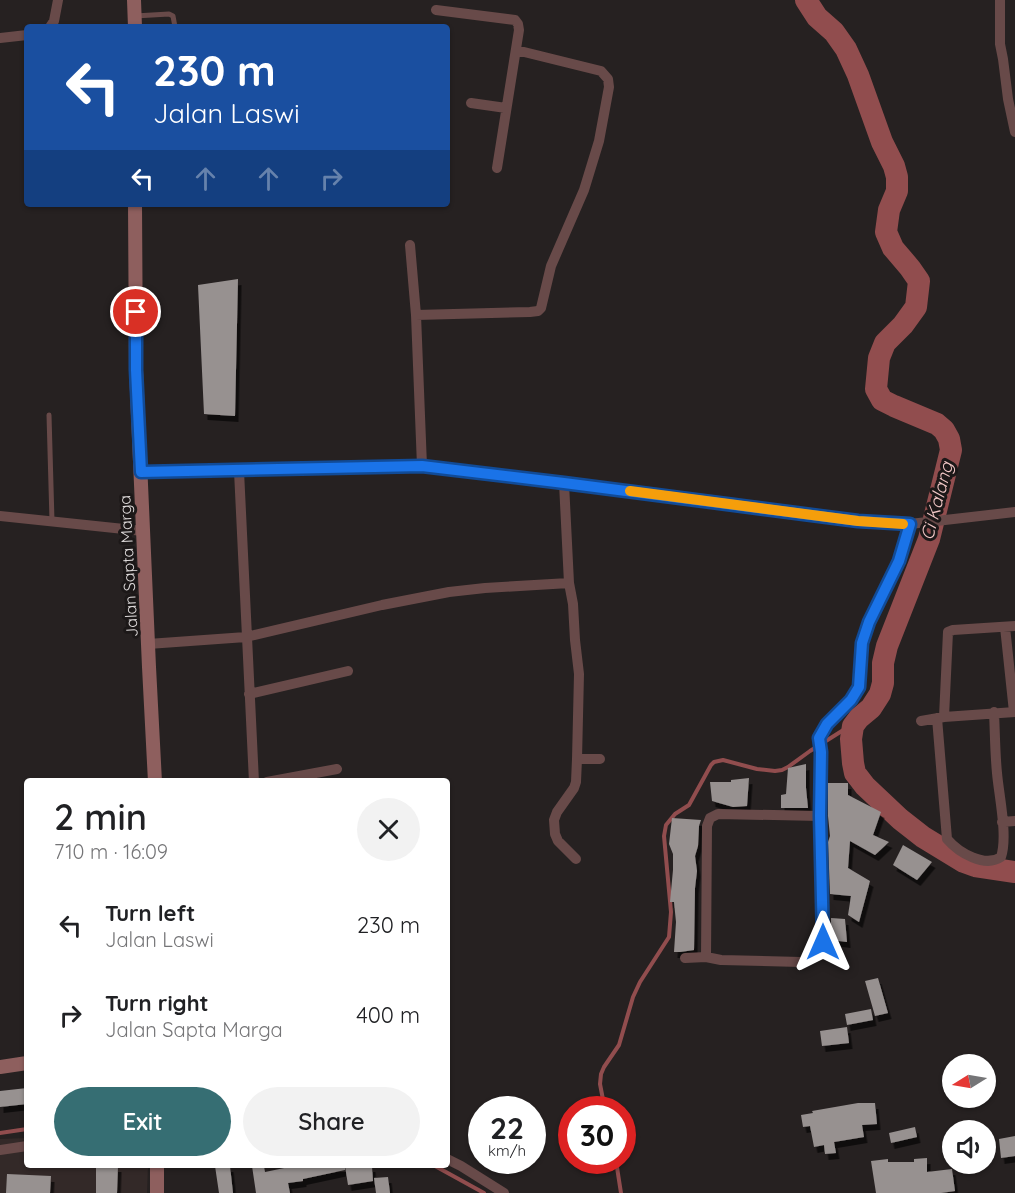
<!DOCTYPE html>
<html lang="en">
<head>
<meta charset="utf-8">
<style>
	:root { --surface:#fff; --page:#f2f2f2; --text:#202124; --muted:#757577; --accent:#366e73 }
	body { margin:0; font-family:Quicksand,sans-serif; background:var(--page); color:var(--text); height:100vh; display:flex; flex-direction:column; font-size:22px; white-space:nowrap }
	* { box-sizing:border-box; margin:0 }
	p { font-size:20px; color:var(--muted) }
	.icon { flex:none; width:33px; height:33px; fill:none; stroke:currentColor; stroke-width:2; stroke-linecap:round; stroke-linejoin:round }
	.map { position:relative; flex:1; overflow:hidden }
	.drawer { position:absolute; left:24px; top:778px; width:426px; height:390px; display:flex; flex-direction:column; background:var(--surface); border-radius:6px; box-shadow:0 2px 4px #0004 }
	.drawer>* { flex:none }
	.banner { position:absolute; left:24px; top:24px; width:426px; height:183px; border-radius:6px; box-shadow:0 2px 4px #0004; background:#1a4fa0; color:#fff; overflow:hidden }
	.needle { width:39px; rotate:259deg }
	.fabs { position:absolute; left:942px; top:1054px; display:grid; gap:12px }
	.fabs a { display:grid; place-items:center; width:54px; height:54px; border-radius:50%; background:var(--surface); box-shadow:0 2px 4px #0004; font-size:30px }
	.speed { position:absolute; left:468px; top:1096px; display:flex; gap:12px; font-size:30px; font-weight:700; text-align:center }
	.speed>* { display:grid; place-content:center; width:78px; height:78px; border-radius:50%; background:var(--surface); box-shadow:0 2px 4px #0004; line-height:1 }
	.speed small { font-size:15px; font-weight:400 }
	.speed .limit { border:9px solid #d22; background:#fff; color:#111 }
	.pin { position:absolute; display:grid; place-items:center; width:51px; height:51px; color:#fff; margin:-26px; border:3px solid #fff; border-radius:50%; box-shadow:0 2px 6px #0007 }
	.me { position:absolute; width:66px; margin:-33px; rotate:0deg; stroke-linejoin:round; filter:drop-shadow(0 0 4px #0008) }
	.turn { display:flex; align-items:center; gap:21px; height:126px; padding:0 30px; font-size:27px }
	.turn .icon { width:78px; height:78px; stroke-width:2.5 }
	.turn b { display:block; font-size:42px; line-height:51px }
	.lanes { display:flex; align-items:center; height:57px; padding:0 30px; background:#0003; justify-content:center; gap:30px; direction:ltr }
	.lanes .off { opacity:.35 }
	.round { display:grid; place-items:center; flex:none; width:63px; height:63px; border-radius:32px; background:var(--page) }
	.summary { display:flex; align-items:center; justify-content:space-between; height:102px; padding:0 30px }
	h1 { font-size:36px; font-weight:600; line-height:45px }
	.action { display:flex; gap:12px; margin-top:auto; padding:12px 30px }
	.action a { flex:1; height:69px; border-radius:36px; background:var(--accent); color:#fff; font-size:24px; font-weight:600; line-height:69px; text-align:center }
	.action a+a { background:var(--page); color:var(--text) }
	ul { padding:0; list-style:none }
	li { display:flex; align-items:center; gap:18px; height:90px; padding:0 30px }
	li div { flex:1 }
	li b { display:block; font-size:22px }
	li em { font-style:normal }
	.map>svg:first-child { display:block }
</style>
</head>
<body>
<div class="map">
<svg width="1015" height="1193" viewBox="0 0 1015 1193">
	<defs>
		<filter id="shadow"><feDropShadow dx="3.5" dy="6" stdDeviation="0" flood-color="#0009"/></filter>
	</defs>
	<rect width="100%" height="100%" fill="#262121"/>
	<path fill="#332928" d="M 27,1138 L 27,1166 L 148,1166 L 147,1193 L 0,1193 L 0,1139 Z"/>
	<g fill="none" stroke-linecap="round" stroke-linejoin="round">
		<path stroke="#914d4e" stroke-width="4" d="M 605,1110 L 600,1084 L 601,1074 L 604,1067 L 619,1045 L 633,997 L 640,982 L 669,937 L 671,912 L 664,836 L 666,825 L 675,814 L 689,805 L 711,765 L 714,762 L 723,760 L 757,769 L 775,771 L 782,770 L 788,767 L 810,751 L 845,729 L 853,726
			M 0,1133 L 27,1129
			M 616,1161 L 621,1193
			M 435,1166 L 484,1193"/>
		<path stroke="#914d4e" stroke-width="22" d="M 806,0 L 817,17 L 834,32 L 846,49 L 858,75 L 882,142 L 894,166 L 897,177 L 897,191 L 889,210 L 886,232 L 893,248 L 910,268 L 919,281 L 916,307 L 903,325 L 885,343 L 879,358 L 876,389 L 882,400 L 894,406 L 937,424 L 944,430 L 949,439 L 951,450 L 929,539 L 887,646 L 883,663 L 883,683 L 880,694 L 871,708 L 859,718 L 853,726 L 851,739 L 853,763 L 855,773 L 865,786 L 900,819 L 923,837 L 964,862 L 975,866 L 1015,872"/>
	</g>
	<path fill="#979190" filter="url(#shadow)" d="M 238,279 L 235,416 L 204,414 L 198,285 Z
		M 806,764 L 806,788 L 808,808 L 781,808 L 781,795 L 786,794 L 788,768 Z
		M 749,778 L 747,806 L 733,807 L 712,801 L 710,782 L 731,782 L 731,780 Z
		M 828,783 L 848,783 L 848,795 L 881,812 L 873,835 L 889,842 L 875,855 L 850,841 L 848,868 L 870,881 L 859,922 L 848,915 L 851,896 L 830,894 L 828,842 L 830,836 L 828,816 Z
		M 672,818 L 701,820 L 699,826 L 698,846 L 695,856 L 697,871 L 695,888 L 694,950 L 680,952 L 674,952 L 676,922 L 674,902 L 670,902 L 673,870 L 673,854 L 669,844 Z
		M 903,845 L 932,862 L 917,880 L 893,865 Z
		M 831,918 L 845,919 L 847,942 L 831,940 Z
		M 878,978 L 888,1013 L 875,1016 L 865,981 Z
		M 871,1009 L 873,1020 L 847,1025 L 845,1014 Z
		M 847,1027 L 849,1043 L 822,1046 L 820,1031 Z
		M 27,1088 L 27,1104 L 0,1107 L 0,1091 Z
		M 858,1103 L 875,1103 L 877,1124 L 862,1125 L 864,1137 L 834,1142 L 836,1153 L 825,1154 L 824,1145 L 814,1147 L 810,1126 L 803,1127 L 801,1115 L 813,1113 L 812,1111 Z
		M 915,1127 L 917,1137 L 891,1143 L 889,1133 Z
		M 1015,1136 L 1015,1156 L 1001,1158 L 999,1139 Z
		M 927,1158 L 927,1172 L 952,1169 L 955,1191 L 941,1193 L 876,1193 L 871,1161 L 888,1159 L 888,1162 L 914,1162 L 914,1159 Z
		M 96,1166 L 118,1166 L 117,1193 L 96,1193 Z
		M 215,1166 L 230,1166 L 233,1193 L 219,1193 Z
		M 252,1166 L 264,1166 L 265,1172 L 289,1167 L 289,1166 L 345,1166 L 345,1170 L 303,1179 L 303,1181 L 288,1183 L 290,1193 L 256,1193 Z
		M 345,1166 L 372,1166 L 373,1181 L 348,1185 Z
		M 7,1174 L 51,1176 L 50,1193 L 6,1193 Z
		M 388,1177 L 390,1193 L 376,1193 L 374,1178 Z"/>
	<g fill="none" stroke-linecap="round" stroke-linejoin="round">
		<path stroke="#684a49" stroke-width="5" d="M 135,16 L 169,14 L 173,16 L 175,27
			M 49,415 L 52,521"/>
		<path stroke="#684a49" stroke-width="10" d="M 1000,0 L 1000,44 L 1003,59 L 1008,99 L 1015,132
			M 436,10 L 515,20 L 518,24 L 519,30 L 497,168
			M 50,27 L 54,21 L 58,0
			M 0,38 L 27,35
			M 471,103 L 506,108
			M 410,245 L 416,315 L 422,466
			M 416,315 L 530,312 L 538,311 L 541,308 L 551,266 L 584,190 L 599,141 L 609,87 L 608,79 L 601,71 L 516,50
			M 239,471 L 254,782
			M 141,472 L 422,466 L 564,483 L 858,521 L 910,524 L 1015,512
			M 564,483 L 569,583 L 573,604 L 575,640 L 579,674 L 577,759 L 576,782 L 574,788 L 557,812 L 554,820 L 555,834 L 558,841 L 576,859
			M 0,516 L 143,531
			M 1005,627 L 1014,712
			M 148,644 L 246,637 L 382,605 L 449,592 L 485,588 L 569,583
			M 249,694 L 348,671
			M 944,717 L 948,632 L 953,630 L 1015,626
			M 937,718 L 947,839 C 959,853 985,868 1001,857 C 1008,836 999,796 997,773 C 995,753 995,733 994,712
			M 921,721 L 944,717 L 1015,712
			M 577,759 L 600,759
			M 267,782 L 337,769
			M 1002,822 L 1015,821
			M 706,957 L 707,826 L 710,818 L 718,814 L 820,816
			M 685,958 L 706,957 L 721,960 L 801,962 C 814,958 822,951 824,936 L 820,816 L 821,752 L 819,738 L 827,724 L 851,700 L 859,687 L 862,643 L 869,622 L 899,561 L 910,524
			M 0,1150 L 27,1146
			M 447,1159 L 461,1166 L 504,1193"/>
		<path stroke="#8e5f5e" stroke-width="14" d="M 134,0 L 135,27
			M 135,204 L 136,370 L 149,667 L 155,782
			M 0,1067 L 27,1063
			M 157,1193 L 157,1166"/>
	</g>
	<g fill="none" stroke-linecap="round" stroke-linejoin="round">
		<g stroke="#114b97" stroke-width="15">
			<path id="route" d="M 136,312 L 136,370 L 141,472 L 422,466 L 564,483 L 858,521 L 910,524 L 899,561 L 869,622 L 862,643 L 859,687 L 851,700 L 827,724 L 819,738 L 821,752 L 820,816 L 823,942"/>
		</g>
		<use href="#route" stroke="#1a73e8" stroke-width="10"/>
		<path stroke="#f59e0b" stroke-width="10" d="M 630,491 L 858,521 L 903,524"/>
	</g>
	<g text-anchor="middle" stroke-width="6" stroke-linejoin="round" paint-order="stroke">
		<g font-size="16" fill="#dedada" stroke="#1c1818">
			<text transform="translate(128 566) rotate(-93)" y="6">Jalan Sapta Marga</text>
		</g>
		<g font-size="18" font-style="italic" fill="#f4c9c8" stroke="#1c1818">
			<text transform="translate(937 501) rotate(-75)" y="6">Ci Kalang</text>
		</g>
	</g>
</svg>
<div class="fabs">
<a><svg class="needle" viewBox="-14 -14 28 28"><path d="M0-13l5 13h-10z" fill="#e53935"/><path d="M0 13l5-13h-10z" fill="#757577"/></svg></a>
<a><svg class="icon" aria-label="sound" viewBox="0 0 24 24"><path d="M4 9h4l5-4v14l-5-4H4zM17 9q2 3 0 6"/></svg></a>
</div>
<div class="speed"><div>22<small>km/h</small></div><div class="limit">30</div></div>
<div class="pin" style="left:136px;top:312px;background:#d93025"><svg class="icon" aria-label="arrive" viewBox="0 0 24 24"><path d="M6 21V4h12l-3 4 3 4H6"/></svg></div>
<svg class="me" style="left:823px;top:942px" viewBox="-20 -20 40 40"><path d="M0-17L14 15 0 8-14 15z" fill="#1a73e8" stroke="#fff" stroke-width="4"/></svg>
<div class="banner">
<div class="turn"><svg class="icon" aria-label="left" viewBox="0 0 24 24"><path d="M17 20v-9H6M10 6l-5 5 5 5"/></svg><div><b>230 m</b>Jalan Laswi</div></div>
<div class="lanes"><svg class="icon" aria-label="left" viewBox="0 0 24 24"><path d="M17 20v-9H6M10 6l-5 5 5 5"/></svg><svg class="icon off" aria-label="ahead" viewBox="0 0 24 24"><path d="M12 20V5M6 11l6-6 6 6"/></svg><svg class="icon off" aria-label="ahead" viewBox="0 0 24 24"><path d="M12 20V5M6 11l6-6 6 6"/></svg><svg class="icon off" aria-label="right" viewBox="0 0 24 24"><path d="M7 20v-9h11M14 6l5 5-5 5"/></svg></div>
</div>
<section class="drawer">
<div class="summary"><div><h1>2 min</h1><p>710 m · 16:09</p></div><a class="round"><svg class="icon" aria-label="close" viewBox="0 0 24 24"><path d="M6 6l12 12M18 6L6 18"/></svg></a></div>
<ul>
<li><svg class="icon" aria-label="left" viewBox="0 0 24 24"><path d="M17 20v-9H6M10 6l-5 5 5 5"/></svg><div><b>Turn left</b><p>Jalan Laswi</p></div><em>230 m</em></li>
<li><svg class="icon" aria-label="right" viewBox="0 0 24 24"><path d="M7 20v-9h11M14 6l5 5-5 5"/></svg><div><b>Turn right</b><p>Jalan Sapta Marga</p></div><em>400 m</em></li>
</ul>
<div class="action"><a>Exit</a><a>Share</a></div>
</section>
</div>
</body>
</html>
